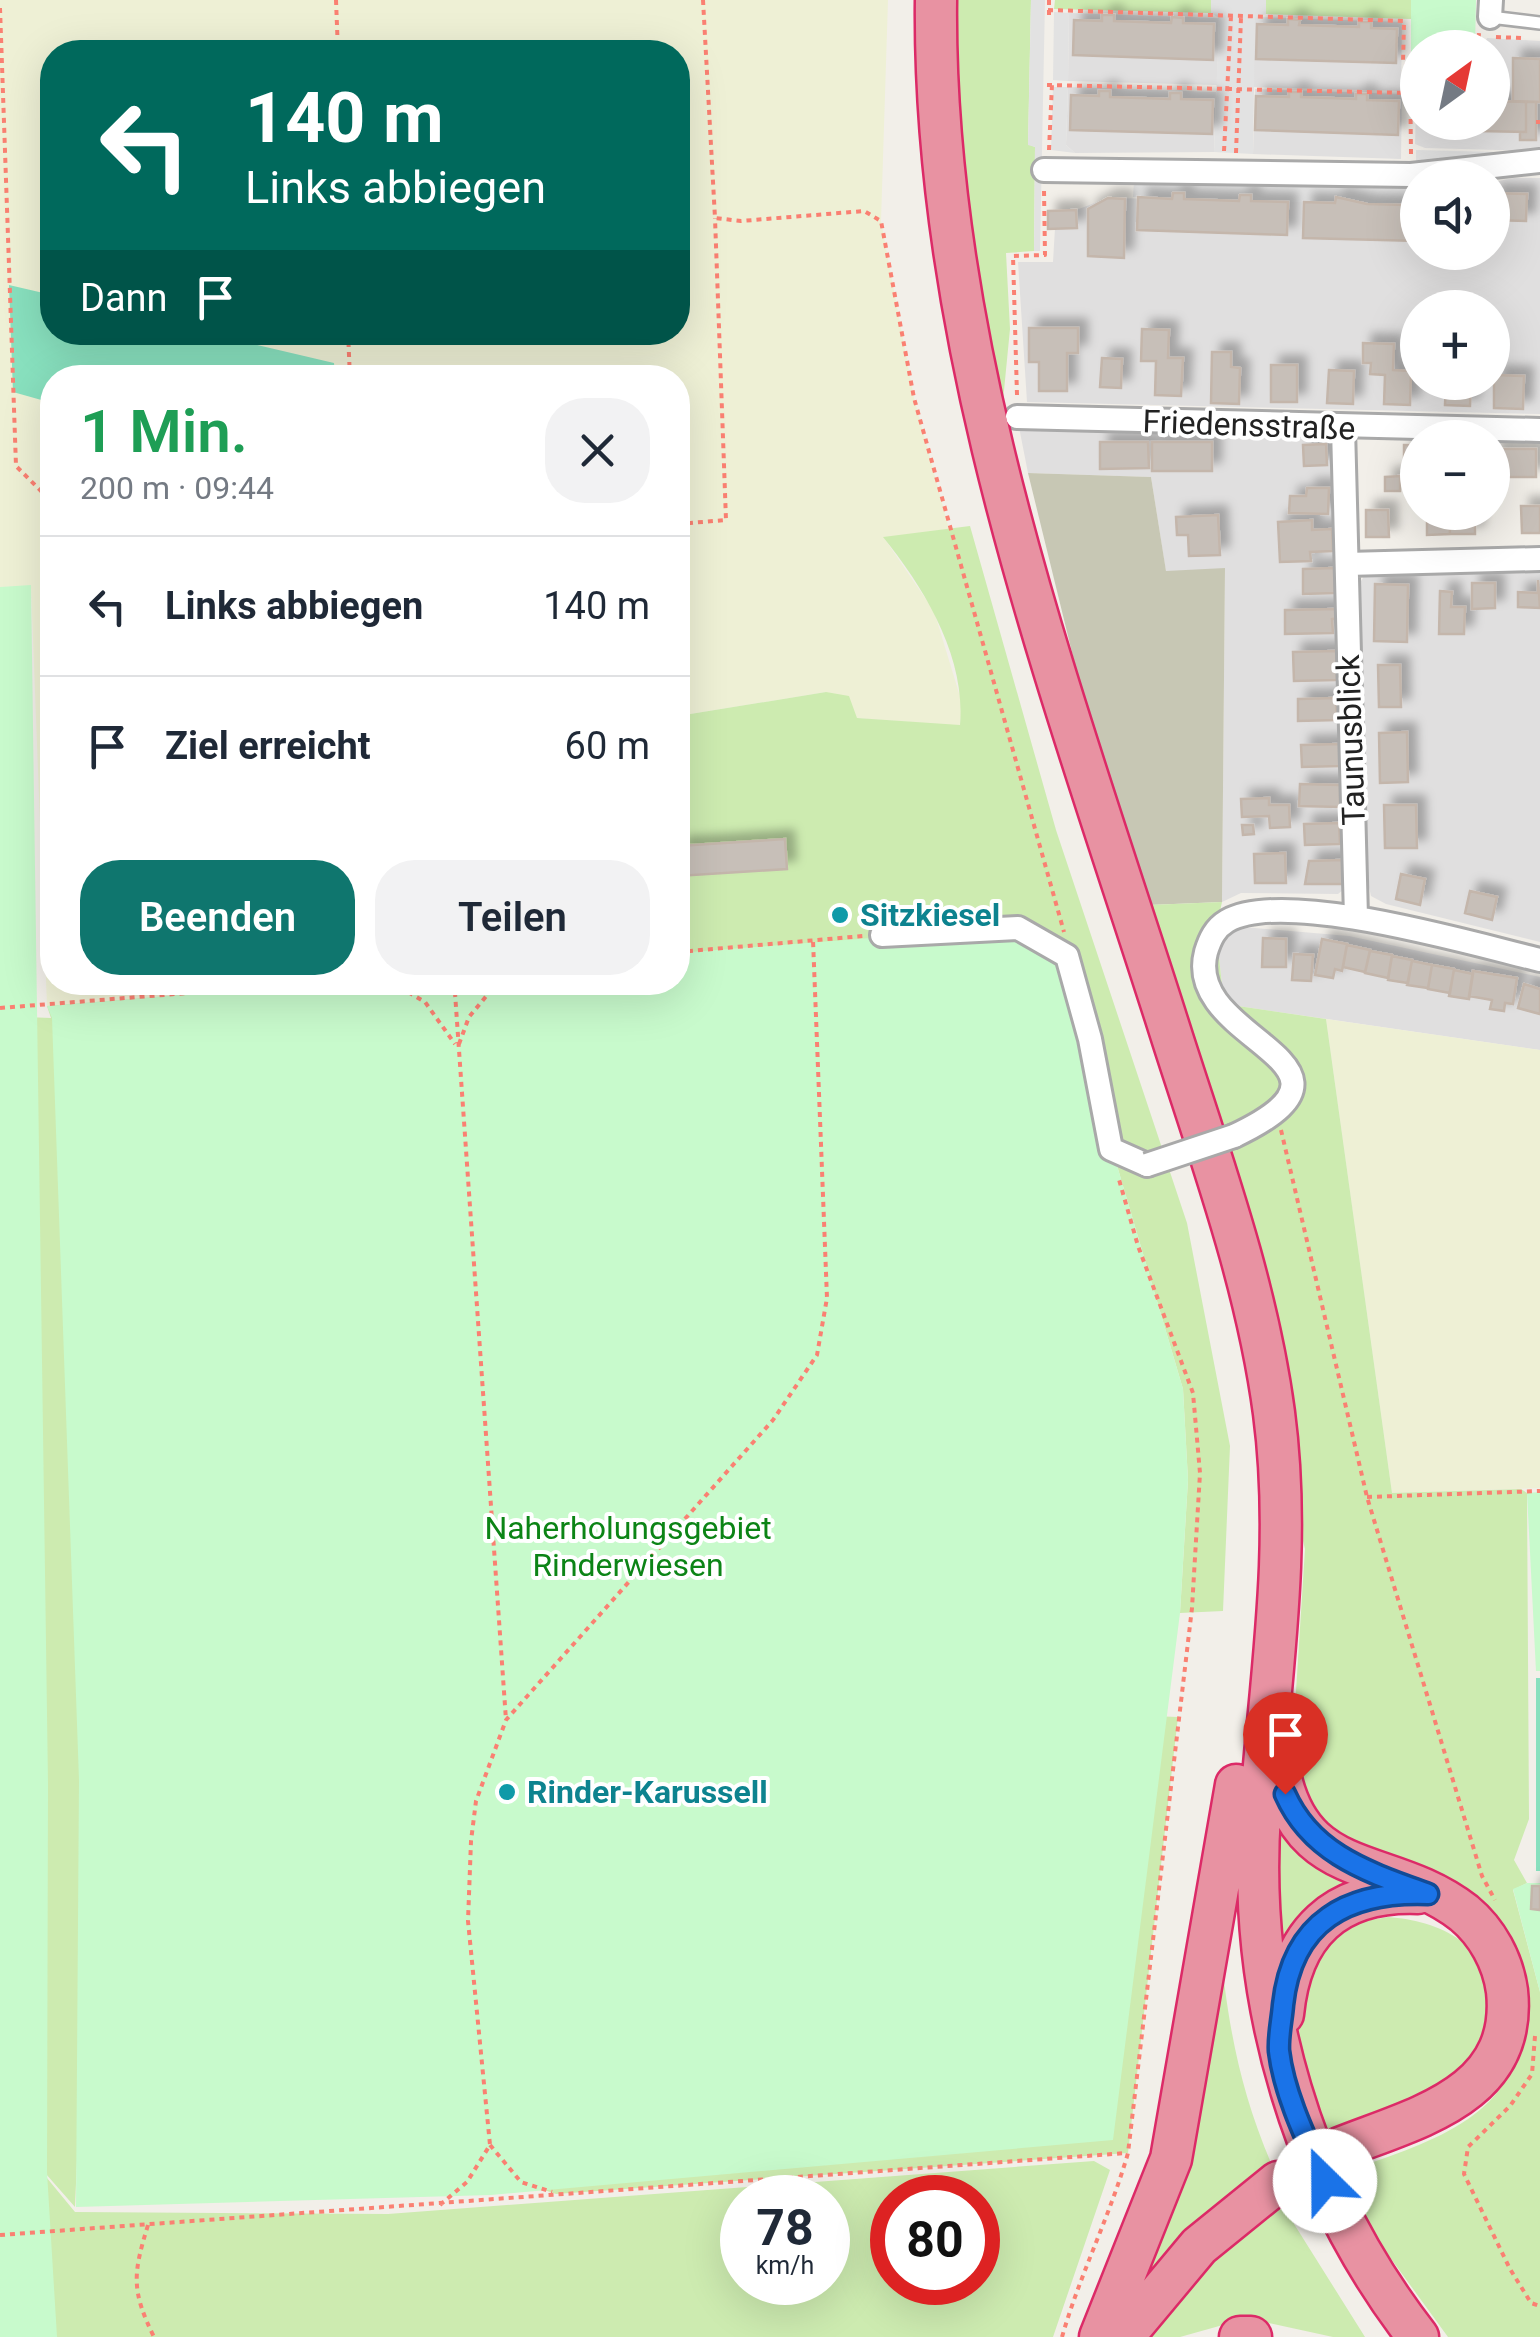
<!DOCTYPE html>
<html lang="de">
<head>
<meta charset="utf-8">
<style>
	:root { --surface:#fff; --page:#f2f2f3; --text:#1f2937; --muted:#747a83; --line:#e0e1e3; --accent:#0f766e }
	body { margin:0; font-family:Roboto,sans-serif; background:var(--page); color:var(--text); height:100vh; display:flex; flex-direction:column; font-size:38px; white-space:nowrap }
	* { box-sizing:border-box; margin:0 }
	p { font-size:32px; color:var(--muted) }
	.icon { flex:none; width:55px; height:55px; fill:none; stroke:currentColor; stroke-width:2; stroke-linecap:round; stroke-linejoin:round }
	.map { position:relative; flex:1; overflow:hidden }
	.details { position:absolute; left:40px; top:365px; width:650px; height:630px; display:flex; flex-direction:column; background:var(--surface); border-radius:40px; box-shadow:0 10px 40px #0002 }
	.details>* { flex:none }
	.banner { position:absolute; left:40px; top:40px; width:650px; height:305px; border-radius:40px; box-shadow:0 10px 40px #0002; background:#00695c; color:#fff; overflow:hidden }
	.needle { width:65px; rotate:33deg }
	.controls { position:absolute; left:1400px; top:30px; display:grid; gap:20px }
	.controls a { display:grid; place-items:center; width:110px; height:110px; border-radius:50%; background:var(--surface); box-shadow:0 10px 40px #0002; font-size:50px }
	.speed { position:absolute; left:720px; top:2175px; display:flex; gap:20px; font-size:50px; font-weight:700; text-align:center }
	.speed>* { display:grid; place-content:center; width:130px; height:130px; border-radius:50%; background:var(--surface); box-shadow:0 10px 40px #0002; line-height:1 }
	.speed small { font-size:25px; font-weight:400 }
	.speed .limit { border:15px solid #d22; background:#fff; color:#111 }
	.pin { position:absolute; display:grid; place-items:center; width:85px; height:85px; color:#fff; margin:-102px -42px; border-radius:50% 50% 50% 0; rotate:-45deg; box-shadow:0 0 10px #0007 }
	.pin .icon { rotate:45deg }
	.me { position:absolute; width:110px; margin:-55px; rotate:337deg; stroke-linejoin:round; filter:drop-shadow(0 0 8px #0008) }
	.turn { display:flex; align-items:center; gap:35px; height:210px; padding:0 40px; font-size:45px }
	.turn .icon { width:130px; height:130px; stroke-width:2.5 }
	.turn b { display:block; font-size:70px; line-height:85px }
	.then { display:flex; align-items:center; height:95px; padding:0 40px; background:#0003; gap:20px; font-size:38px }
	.round { display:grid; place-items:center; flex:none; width:105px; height:105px; border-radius:40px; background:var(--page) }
	.headline { display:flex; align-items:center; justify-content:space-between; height:170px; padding:0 40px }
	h1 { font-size:60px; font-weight:600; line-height:75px; color:#1e9e55 }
	.button { display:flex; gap:20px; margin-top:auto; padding:20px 40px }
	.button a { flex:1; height:115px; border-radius:40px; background:var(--accent); color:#fff; font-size:40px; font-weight:600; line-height:115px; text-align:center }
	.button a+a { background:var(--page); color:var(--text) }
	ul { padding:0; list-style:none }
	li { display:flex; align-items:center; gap:30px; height:140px; padding:0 40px; border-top:2px solid var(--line) }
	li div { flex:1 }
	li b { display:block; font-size:38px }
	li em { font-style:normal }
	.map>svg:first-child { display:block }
</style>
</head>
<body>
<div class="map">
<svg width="1540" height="2337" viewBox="0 0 1540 2337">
	<defs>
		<filter id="shadow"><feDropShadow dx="9" dy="-9" stdDeviation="5" flood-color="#0004"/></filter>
	</defs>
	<rect width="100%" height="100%" fill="#f2efe9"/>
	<path fill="#e0dfdf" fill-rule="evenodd" d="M 1069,13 L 1219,18 L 1217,85 L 1068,81 Z
		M 1255,17 L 1402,22 L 1401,91 L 1253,87 Z
		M 1487,38 L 1540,41 L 1540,151 L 1425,148 L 1415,144 L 1417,77 L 1418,122 L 1492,122 L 1492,48 L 1483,47 Z
		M 1068,87 L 1216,92 L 1214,152 L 1075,153 L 1066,145 Z
		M 1255,89 L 1402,94 L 1401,159 L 1253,154 Z
		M 1514,178 L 1540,178 L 1540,414 L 1027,402 L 1018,262 L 1053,262 L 1055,228 L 1077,227 L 1076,210 L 1108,198 L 1172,199 L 1173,193 L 1184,193 L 1185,199 L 1239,201 L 1240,195 L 1251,195 L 1251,200 L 1288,202 L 1335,202 L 1336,197 L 1347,197 L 1348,203 L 1406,205 L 1406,199 L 1417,200 L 1418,252 L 1492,252 L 1493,182 ZM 1418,308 L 1492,308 L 1492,382 L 1418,382 Z
		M 1018,422 L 1328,435 L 1334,442 L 1344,889 L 1338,894 L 1241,893 L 1222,902 L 1225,569 L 1166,572 L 1151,477 L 1028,473 Z
		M 1540,566 L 1540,942 L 1386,904 L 1371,896 L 1365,869 L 1359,584 L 1367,572 Z
		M 1243,927 L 1349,936 L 1540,977 L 1540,1050 L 1224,1004 L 1216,929 Z"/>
	<path fill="#c7c7b4" d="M 1028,473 L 1151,477 L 1166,571 L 1225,568 L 1222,902 L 1149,905 L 1083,697 Z"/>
	<path fill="#eef0d5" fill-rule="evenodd" d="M 0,0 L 888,0 L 881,221 L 914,398 L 949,529 L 884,538 L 934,611 L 962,703 L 960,726 L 857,718 L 826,692 L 678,716 L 678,378 L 52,378 L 52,982 L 326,983 L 47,1006 L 31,586 L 0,587 ZM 52,52 L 678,52 L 678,332 L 52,332 Z
		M 1326,1019 L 1540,1050 L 1540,1488 L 1392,1493 Z"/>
	<path fill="#cdebb0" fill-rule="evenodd" d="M 948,0 L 1031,0 L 1028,144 L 1035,147 L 1034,251 L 1006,253 L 1010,329 L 1001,421 L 968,260 Z
		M 1055,0 L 1211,0 L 1211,13 L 1054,9 Z
		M 1266,0 L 1411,0 L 1411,19 L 1266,14 Z
		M 970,526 L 1056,830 L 1187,1223 L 1230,1446 L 1223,1611 L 1180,1613 L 1188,1480 L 1183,1389 L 1100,1108 L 1100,1714 L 1178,1717 L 1128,2153 L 556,2194 L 521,2182 L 77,2160 L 75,2207 L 9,2132 L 75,2212 L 388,2214 L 1094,2161 L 1110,2170 L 1053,2337 L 0,2337 L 0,1016 L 51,1018 L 47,1006 L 326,983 L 678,982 L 678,716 L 826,692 L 849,696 L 857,718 L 960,725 C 966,657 925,589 883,537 ZM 742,2198 L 828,2198 L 828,2282 L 742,2282 ZM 892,2198 L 978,2198 L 978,2282 L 892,2282 Z
		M 1222,902 L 1216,929 L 1224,1004 L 1326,1019 L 1392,1493 L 1521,1489 L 1527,1493 L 1529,1819 L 1514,1860 L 1527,1883 L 1513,1890 L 1540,1992 L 1540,2337 L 1448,2337 L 1373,2234 L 1339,2174 C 1416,2146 1517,2123 1523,2025 C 1525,2002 1518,1978 1516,1956 L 1346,1849 L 1303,1806 L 1292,1754 L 1305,1549 L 1149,905 Z
		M 1280,1799 L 1385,1889 L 1280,1973 L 1271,1914 Z
		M 1388,1917 C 1413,1919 1440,1925 1461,1941 C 1501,1973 1495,2047 1456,2079 C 1436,2096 1357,2122 1328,2134 L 1298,2042 L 1295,2012 L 1321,1949 L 1360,1922 Z
		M 1219,1935 C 1227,2019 1238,2085 1271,2163 L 1124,2311 Z
		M 1279,2200 L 1365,2337 L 1333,2337 L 1260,2321 L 1230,2323 L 1180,2337 L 1140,2337 L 1202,2265 Z"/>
	<path fill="#c8facc" d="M 1411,0 L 1476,0 L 1475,47 L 1418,48 L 1417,60 L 1411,60 Z
		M 31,585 L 48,1784 L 47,2172 L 57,2337 L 0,2337 L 0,587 Z
		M 1011,927 L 1067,956 L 1100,1108 L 1183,1389 L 1188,1480 L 1180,1613 L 1113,2140 L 491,2195 L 76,2207 L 79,1780 L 52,1018 L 47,1006 L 326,983 L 678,982 L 678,953 Z
		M 1540,1492 L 1540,1671 L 1536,1671 L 1527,1493 Z
		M 1527,1883 L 1540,1883 L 1540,1992 L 1513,1889 Z"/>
	<path fill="#88e0be" d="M 9,285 L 52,295 L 52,332 L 206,333 L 334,363 L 335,377 L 52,378 L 52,403 L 13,392 Z
		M 1536,1678 L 1540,1678 L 1540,1871 L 1536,1871 Z"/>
	<path fill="#e2e2e2" d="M 1031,0 L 1045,0 L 1040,251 L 1034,251 L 1035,147 L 1028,145 Z
		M 1211,0 L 1266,0 L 1266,14 L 1255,18 L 1253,154 L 1214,152 L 1219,18 L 1211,13 Z
		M 1054,12 L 1069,13 L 1068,81 L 1053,80 Z
		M 1053,87 L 1068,87 L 1066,145 L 1075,153 L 1051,150 Z
		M 1416,150 L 1538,153 L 1441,163 L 1416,162 Z
		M 1134,180 L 1418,187 L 1417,200 L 1407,199 L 1406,205 L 1347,203 L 1347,198 L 1336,197 L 1335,203 L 1251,201 L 1250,195 L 1239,201 L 1184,199 L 1183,193 L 1172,199 L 1133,197 Z"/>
	<path fill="#c7bfb8" stroke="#c4b6ab" stroke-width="2.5" filter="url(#shadow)" d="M 1102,15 L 1114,15 L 1114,21 L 1171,23 L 1172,17 L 1183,18 L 1183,23 L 1214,24 L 1213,60 L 1073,55 L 1074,20 L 1102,21 Z
		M 1288,19 L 1300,20 L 1299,25 L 1359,27 L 1359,22 L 1371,22 L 1371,28 L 1397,29 L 1396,63 L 1256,59 L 1257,24 L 1288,25 Z
		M 1513,58 L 1540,59 L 1540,102 L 1513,101 Z
		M 1099,91 L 1110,91 L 1110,97 L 1170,99 L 1170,93 L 1181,93 L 1181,99 L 1213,100 L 1212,134 L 1070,130 L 1071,95 L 1099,96 Z
		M 1289,92 L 1301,92 L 1301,97 L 1356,99 L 1356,94 L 1367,94 L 1367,100 L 1399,101 L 1398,135 L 1255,130 L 1256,96 L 1289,97 Z
		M 1492,101 L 1526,102 L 1526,132 L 1428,130 L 1428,122 L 1492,122 Z
		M 1526,102 L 1536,102 L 1536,140 L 1520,140 L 1520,132 L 1526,132 Z
		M 1173,193 L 1184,193 L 1184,199 L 1239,201 L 1240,195 L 1251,195 L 1251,201 L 1288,202 L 1287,235 L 1137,230 L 1138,197 L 1172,199 Z
		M 1492,193 L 1527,194 L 1526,221 L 1492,220 Z
		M 1336,197 L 1367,204 L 1406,205 L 1406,199 L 1418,200 L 1418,241 L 1303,238 L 1304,202 L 1335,203 Z
		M 1108,198 L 1125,199 L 1124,258 L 1088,256 L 1088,209 Z
		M 1076,210 L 1077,228 L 1048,229 L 1048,211 Z
		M 1029,328 L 1078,328 L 1078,353 L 1067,353 L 1067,391 L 1039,391 L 1039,362 L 1029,362 Z
		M 1142,329 L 1169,330 L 1168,358 L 1183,358 L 1181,396 L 1155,395 L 1156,361 L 1141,361 Z
		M 1363,343 L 1394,344 L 1393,370 L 1411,371 L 1410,405 L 1384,404 L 1385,375 L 1370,374 L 1371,363 L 1363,363 Z
		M 1212,352 L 1231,352 L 1231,367 L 1240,368 L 1239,404 L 1211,403 Z
		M 1102,358 L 1122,359 L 1121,388 L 1100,387 Z
		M 1271,365 L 1297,365 L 1297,402 L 1271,402 Z
		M 1329,370 L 1354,371 L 1353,404 L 1327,403 Z
		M 1494,375 L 1524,376 L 1523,409 L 1494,408 Z
		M 1446,382 L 1471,382 L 1470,406 L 1445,405 Z
		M 1100,442 L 1148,442 L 1149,468 L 1100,469 Z
		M 1152,442 L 1212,442 L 1212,471 L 1152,471 Z
		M 1326,444 L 1327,465 L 1304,466 L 1303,445 Z
		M 1404,445 L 1418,445 L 1418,478 L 1404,478 Z
		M 1492,446 L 1497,446 L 1496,476 L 1492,476 Z
		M 1499,449 L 1536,449 L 1536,477 L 1499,477 Z
		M 1400,476 L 1400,491 L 1385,491 L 1385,477 Z
		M 1307,488 L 1329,488 L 1328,514 L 1289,513 L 1290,496 L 1306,496 Z
		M 1521,506 L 1540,506 L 1540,533 L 1522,533 Z
		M 1366,510 L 1388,510 L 1389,537 L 1366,537 Z
		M 1427,512 L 1449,512 L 1450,534 L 1427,535 Z
		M 1449,512 L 1475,512 L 1475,534 L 1450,534 Z
		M 1218,515 L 1220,555 L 1189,556 L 1188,535 L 1177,535 L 1176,517 Z
		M 1312,520 L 1312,530 L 1332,529 L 1333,551 L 1310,552 L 1311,561 L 1280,562 L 1278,522 Z
		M 1334,568 L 1335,593 L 1303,594 L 1303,569 Z
		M 1538,580 L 1540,608 L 1518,607 L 1518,592 L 1538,593 Z
		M 1472,583 L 1495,583 L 1495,608 L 1472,609 Z
		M 1375,584 L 1408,585 L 1407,642 L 1374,641 Z
		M 1440,591 L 1452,592 L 1451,607 L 1465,607 L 1464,634 L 1439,634 Z
		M 1338,609 L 1338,618 L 1332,619 L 1333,633 L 1285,634 L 1285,610 Z
		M 1336,651 L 1337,680 L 1294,681 L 1293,652 Z
		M 1378,665 L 1400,665 L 1401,707 L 1379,707 Z
		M 1336,698 L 1337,720 L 1298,721 L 1298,699 Z
		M 1407,732 L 1408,782 L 1380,783 L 1379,733 Z
		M 1340,744 L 1340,766 L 1302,767 L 1301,745 Z
		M 1300,784 L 1340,785 L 1340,807 L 1299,806 Z
		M 1269,798 L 1269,805 L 1289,805 L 1290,827 L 1270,828 L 1269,816 L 1242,817 L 1241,799 Z
		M 1384,805 L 1416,805 L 1417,848 L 1385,848 Z
		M 1339,823 L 1340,844 L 1305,845 L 1304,824 Z
		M 1242,825 L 1253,825 L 1254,834 L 1243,835 Z
		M 785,839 L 787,869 L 678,876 L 678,846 Z
		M 1285,853 L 1286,883 L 1255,883 L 1254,854 Z
		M 1342,860 L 1344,884 L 1305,884 L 1309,861 Z
		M 1401,874 L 1425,879 L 1420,905 L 1396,899 Z
		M 1470,891 L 1497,897 L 1492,920 L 1465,913 Z
		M 1263,938 L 1286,939 L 1286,967 L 1262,967 Z
		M 1322,939 L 1347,944 L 1342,971 L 1335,969 L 1333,978 L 1315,975 Z
		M 1347,945 L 1370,950 L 1365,972 L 1343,967 Z
		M 1370,951 L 1392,955 L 1388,978 L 1365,973 Z
		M 1294,954 L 1313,955 L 1311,981 L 1292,980 Z
		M 1392,956 L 1412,960 L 1408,983 L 1388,980 Z
		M 1412,961 L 1432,965 L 1428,988 L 1407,985 Z
		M 1432,965 L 1454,969 L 1450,993 L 1428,989 Z
		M 1454,970 L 1473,974 L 1469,999 L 1449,996 Z
		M 1473,971 L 1517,978 L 1513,1004 L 1505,1003 L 1504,1011 L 1490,1009 L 1492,1000 L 1469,996 Z
		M 1524,984 L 1540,989 L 1540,1014 L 1518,1008 Z
		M 1532,1886 L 1540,1886 L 1540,1910 L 1531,1909 Z"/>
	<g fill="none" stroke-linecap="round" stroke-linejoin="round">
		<g stroke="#a9a9a9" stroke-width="16">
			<path id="lane" d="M 1490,17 L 1540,23"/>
		</g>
		<g stroke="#a9a9a9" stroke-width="28">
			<path id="street" d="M 1490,17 L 1491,0
				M 1044,170 L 1411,175 L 1540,161
				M 1017,417 L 1540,430
				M 1343,428 L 1356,917
				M 1347,564 L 1540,559
				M 882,935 L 1018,928 L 1067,956 L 1090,1039 L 1111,1149 L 1147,1165
				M 1234,1136 C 1390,1062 1182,1042 1206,952 C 1210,939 1215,928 1227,921 C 1284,888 1473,944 1540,960"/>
		</g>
		<g stroke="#dc2a67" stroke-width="45">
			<path id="highway" d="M 936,0 C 932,350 1060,686 1165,1015 C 1206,1146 1256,1277 1274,1413 C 1292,1549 1270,1678 1260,1813 C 1247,2000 1303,2189 1418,2337
				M 1276,1750 C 1291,1887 1386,1852 1464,1913 C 1487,1932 1503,1961 1507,1991 C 1518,2096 1415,2118 1340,2148
				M 1283,2014 C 1291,1933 1335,1890 1418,1893
				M 1100,2337 L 1171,2159 L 1236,1785
				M 1123,2337 L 1199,2246 L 1278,2182
				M 1240,2337 L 1251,2337"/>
		</g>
		<path stroke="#fa8072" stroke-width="4" stroke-dasharray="5 5" stroke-linecap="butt" d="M 336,0 L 338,52
			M 703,0 L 715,218 L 741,221 L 864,211 L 881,221 L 914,398 L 1064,932
			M 1049,0 L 1049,20
			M 0,8 L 16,466 L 52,502
			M 1048,10 L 1404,21 L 1403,63 L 1410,66
			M 1496,37 L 1521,38
			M 1478,48 L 1479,32
			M 1047,85 L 1410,93
			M 1536,122 L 1540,122
			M 1049,150 L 1052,84
			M 1224,151 L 1231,16
			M 1236,153 L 1241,17
			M 1411,154 L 1410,66 L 1418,66
			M 348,332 L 350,378
			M 1017,395 L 1013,256 L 1045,255 L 1044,190
			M 678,524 L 726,520 L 715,218
			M 678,952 L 863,936
			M 391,982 L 425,1002 L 455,1044
			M 435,982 L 435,993 L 455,993 L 506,1720
			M 0,1008 L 326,982
			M 459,1044 L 469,1017 L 498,982
			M 1281,1130 L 1367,1497 L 1482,1876 L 1495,1900
			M 1367,1497 L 1540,1491
			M 1535,2036 L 1532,2074 L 1510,2106 L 1468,2147 L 1464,2174 L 1510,2269 L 1531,2303 L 1540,2306
			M 490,2145 L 521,2182 L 552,2192
			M 440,2205 L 467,2182 L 490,2145 L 468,1921 L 471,1841 L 476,1801 L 506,1720 L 773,1420 L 817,1355 L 827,1298 L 813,940
			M 148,2225 C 133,2274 131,2290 154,2337
			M 0,2235 L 1127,2153
			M 1062,2337 C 1080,2274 1110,2216 1128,2153 L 1192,1608 L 1200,1473 L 1193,1393 L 1138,1246 L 1118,1176"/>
		<use href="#lane" stroke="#fff" stroke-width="11"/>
		<use href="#street" stroke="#fff" stroke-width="22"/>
		<use href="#highway" stroke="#e892a2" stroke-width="40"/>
		<g stroke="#a9a9a9" stroke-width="28" stroke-linecap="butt">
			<path id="street-bridge" d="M 1147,1165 L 1234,1136"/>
		</g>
		<use href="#street-bridge" stroke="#fff" stroke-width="22"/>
	</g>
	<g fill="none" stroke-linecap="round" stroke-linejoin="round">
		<g stroke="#114b97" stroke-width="25">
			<path id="route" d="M 1285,1794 C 1312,1855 1369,1872 1428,1894 C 1348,1891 1292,1921 1283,2005 C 1282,2019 1278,2036 1279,2051 C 1284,2094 1307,2141 1325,2181"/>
		</g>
		<use href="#route" stroke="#1a73e8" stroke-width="18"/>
	</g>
	<g fill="#0f9aa8" stroke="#fff" stroke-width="4">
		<circle cx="840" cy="915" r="10"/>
		<circle cx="507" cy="1792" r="10"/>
	</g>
	<g text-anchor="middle" stroke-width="8" stroke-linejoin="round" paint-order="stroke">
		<g font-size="32" fill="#222" stroke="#fff">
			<text transform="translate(1249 425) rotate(2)" y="11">Friedensstraße</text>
			<text transform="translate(1351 740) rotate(-92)" y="11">Taunusblick</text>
		</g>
		<g font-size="32" font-weight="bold" fill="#0d838f" stroke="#fff" text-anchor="start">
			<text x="860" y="926">Sitzkiesel</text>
			<text x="527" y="1803">Rinder-Karussell</text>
		</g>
		<g font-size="32" fill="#0c8416" stroke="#fff">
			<text x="628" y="1539">Naherholungsgebiet<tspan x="628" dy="37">Rinderwiesen</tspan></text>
		</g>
	</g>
</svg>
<div class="controls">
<a><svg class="needle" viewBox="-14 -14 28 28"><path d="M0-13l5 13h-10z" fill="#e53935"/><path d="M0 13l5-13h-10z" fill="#747a83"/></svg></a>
<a><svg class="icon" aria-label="sound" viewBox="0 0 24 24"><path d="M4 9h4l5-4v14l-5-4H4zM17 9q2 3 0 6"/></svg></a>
<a>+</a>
<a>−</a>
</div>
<div class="speed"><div>78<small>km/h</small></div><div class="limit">80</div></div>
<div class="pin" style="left:1285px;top:1794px;background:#d93025"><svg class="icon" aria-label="arrive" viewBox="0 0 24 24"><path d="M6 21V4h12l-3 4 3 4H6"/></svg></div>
<svg class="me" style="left:1325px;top:2181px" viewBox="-20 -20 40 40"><circle r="19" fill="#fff"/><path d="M0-13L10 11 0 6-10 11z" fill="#1a73e8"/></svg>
<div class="banner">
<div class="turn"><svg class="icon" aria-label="left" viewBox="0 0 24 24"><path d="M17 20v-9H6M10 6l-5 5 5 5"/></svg><div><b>140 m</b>Links abbiegen</div></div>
<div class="then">Dann<svg class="icon" aria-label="arrive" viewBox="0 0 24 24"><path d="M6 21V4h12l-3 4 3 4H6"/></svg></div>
</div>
<section class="details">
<div class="headline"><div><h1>1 Min.</h1><p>200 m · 09:44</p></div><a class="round"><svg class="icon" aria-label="close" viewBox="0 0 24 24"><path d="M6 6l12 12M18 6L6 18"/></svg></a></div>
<ul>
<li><svg class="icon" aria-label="left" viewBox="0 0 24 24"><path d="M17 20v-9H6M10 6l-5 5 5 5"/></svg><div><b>Links abbiegen</b></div><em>140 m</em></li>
<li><svg class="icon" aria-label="arrive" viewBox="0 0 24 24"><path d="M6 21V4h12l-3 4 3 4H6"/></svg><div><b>Ziel erreicht</b></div><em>60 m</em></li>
</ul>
<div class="button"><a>Beenden</a><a>Teilen</a></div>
</section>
</div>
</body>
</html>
